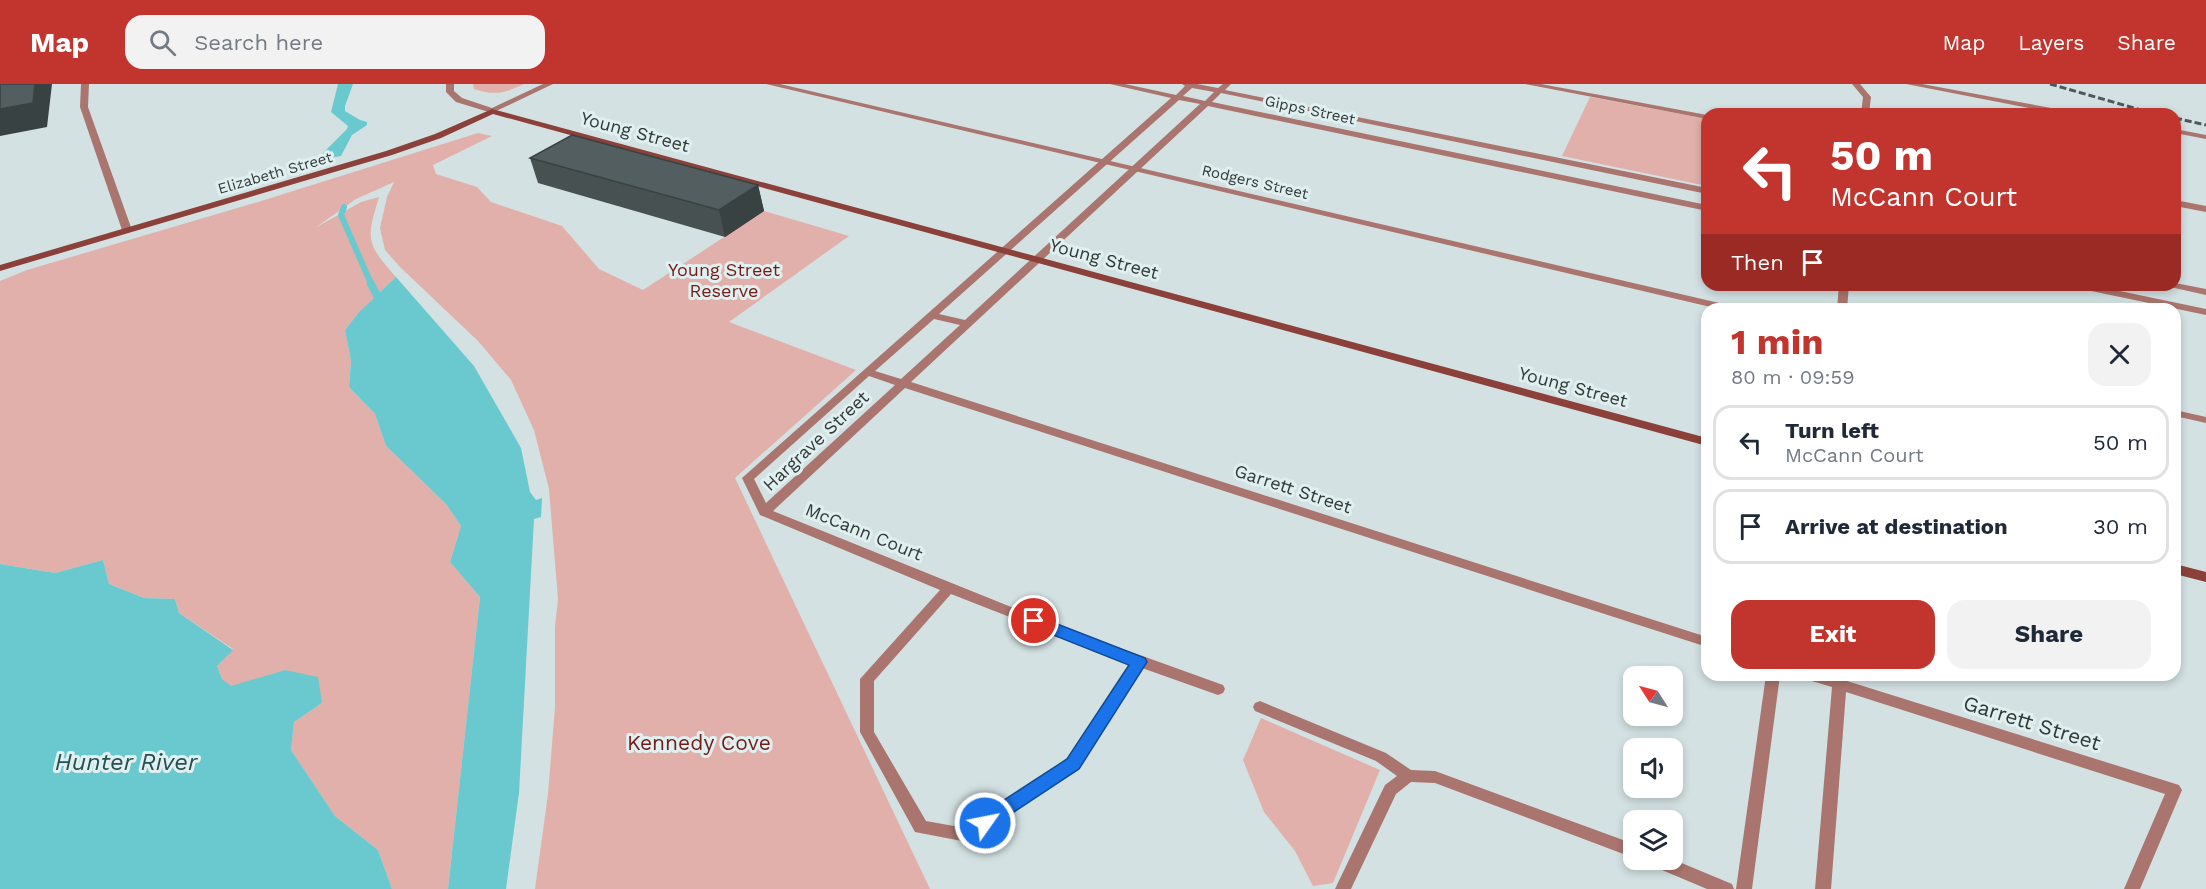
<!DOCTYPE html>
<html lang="en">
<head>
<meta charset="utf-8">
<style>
	:root { --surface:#fff; --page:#f2f2f3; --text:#1f2937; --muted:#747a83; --line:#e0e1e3; --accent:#c2342e }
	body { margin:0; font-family:"Work Sans",sans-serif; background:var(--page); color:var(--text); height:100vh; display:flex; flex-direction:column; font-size:22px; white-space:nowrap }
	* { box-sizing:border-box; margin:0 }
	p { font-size:20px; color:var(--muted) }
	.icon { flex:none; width:33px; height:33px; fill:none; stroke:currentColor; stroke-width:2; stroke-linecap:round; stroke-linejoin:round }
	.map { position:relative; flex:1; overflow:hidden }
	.sheet { position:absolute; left:1701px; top:219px; width:480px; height:378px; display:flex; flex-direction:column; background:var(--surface); border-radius:18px; box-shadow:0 3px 9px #0003 }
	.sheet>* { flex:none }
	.hud { position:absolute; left:1701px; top:24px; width:480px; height:183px; border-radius:18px; box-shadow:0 3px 9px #0003; background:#c2342e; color:#fff; overflow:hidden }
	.needle { width:39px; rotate:306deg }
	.controls { position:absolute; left:1623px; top:582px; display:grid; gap:12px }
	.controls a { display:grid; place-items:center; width:60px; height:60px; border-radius:12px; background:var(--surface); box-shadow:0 3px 9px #0003; font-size:30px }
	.pin { position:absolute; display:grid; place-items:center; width:51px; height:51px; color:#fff; margin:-26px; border:3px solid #fff; border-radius:50%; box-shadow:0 2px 6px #0007 }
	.me { position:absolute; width:66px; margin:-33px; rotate:57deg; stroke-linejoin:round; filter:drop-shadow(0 0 4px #0008) }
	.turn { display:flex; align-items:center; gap:21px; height:126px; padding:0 30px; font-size:27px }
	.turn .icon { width:78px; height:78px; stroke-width:2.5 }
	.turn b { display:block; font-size:42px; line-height:51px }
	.then { display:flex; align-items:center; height:57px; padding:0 30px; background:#0003; gap:12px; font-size:22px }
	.round { display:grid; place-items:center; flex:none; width:63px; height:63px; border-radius:18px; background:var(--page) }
	.summary { display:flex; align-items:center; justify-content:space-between; height:102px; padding:0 30px }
	h1 { font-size:36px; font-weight:700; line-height:45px; color:var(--accent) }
	.primary-button { display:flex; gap:12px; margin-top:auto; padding:12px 30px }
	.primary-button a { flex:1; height:69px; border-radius:18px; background:var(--accent); color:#fff; font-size:24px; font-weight:700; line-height:69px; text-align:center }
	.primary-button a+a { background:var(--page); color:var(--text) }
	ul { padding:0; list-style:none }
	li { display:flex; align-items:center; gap:18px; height:75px; margin:0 12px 9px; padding:0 18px; border:3px solid var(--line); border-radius:18px }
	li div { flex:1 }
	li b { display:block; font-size:22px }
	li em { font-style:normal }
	header { display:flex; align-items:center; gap:36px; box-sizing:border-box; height:84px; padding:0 30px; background:var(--accent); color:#fff }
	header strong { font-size:28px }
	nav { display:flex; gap:33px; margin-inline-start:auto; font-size:21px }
	.search { width:420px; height:54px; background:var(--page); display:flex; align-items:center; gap:15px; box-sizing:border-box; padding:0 21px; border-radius:18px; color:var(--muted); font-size:22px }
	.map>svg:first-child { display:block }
</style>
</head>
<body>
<header>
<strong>Map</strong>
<div class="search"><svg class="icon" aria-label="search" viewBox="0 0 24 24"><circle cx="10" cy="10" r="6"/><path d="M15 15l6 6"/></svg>Search here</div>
<nav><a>Map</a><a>Layers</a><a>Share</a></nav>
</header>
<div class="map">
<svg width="2206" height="805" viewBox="0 0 2206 805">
	<rect width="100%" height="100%" fill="#d3e1e2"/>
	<path fill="#e1b0aa" d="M 473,0 L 524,0 C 505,9 495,12 474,5 Z
		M 1590,13 L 1707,35 L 1707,102 L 1562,72 Z
		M 478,49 L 492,52 L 433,81 L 436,90 L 477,103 L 491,118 L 562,142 L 599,185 L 643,206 L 764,127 L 849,152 L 729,238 L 856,286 L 735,394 L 930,805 L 535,805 L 548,710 L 555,623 L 555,543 L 558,515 L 549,405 L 534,346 L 511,296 L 478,257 L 400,183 L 385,166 L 380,144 L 387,113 L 394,98 L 356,115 L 315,144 L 361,118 L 379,113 C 366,156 366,159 396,193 L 359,228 L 345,246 L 351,277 L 349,303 L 375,330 L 386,362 L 446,420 L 461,442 L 450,478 L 480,513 L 448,805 L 392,805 L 378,766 L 335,732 L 291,666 L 294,638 L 322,619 L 285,586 L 231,603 L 222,595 L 217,582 L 233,565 L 179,529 L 175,515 L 144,514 L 109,500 L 103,476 L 55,489 L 0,480 L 0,197 L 27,186 L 258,118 Z
		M 1261,634 L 1380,686 L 1333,799 L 1313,802 L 1295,767 L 1264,728 L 1243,676 Z"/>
	<path fill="#6ac9ce" d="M 338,0 L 353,0 L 345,22 L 345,27 L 360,36 L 367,38 L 367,41 L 352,51 L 341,72 L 320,76 L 322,70 L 347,45 L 348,42 L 331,28 Z
		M 396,193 L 474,282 L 521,364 L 530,408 L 536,416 L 542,414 L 541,433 L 534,435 L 519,709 L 506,805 L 448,805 L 480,513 L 450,478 L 461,442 L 446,420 L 386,362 L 375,330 L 349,303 L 351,277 L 345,246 L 359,228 Z
		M 103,476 L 109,500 L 144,514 L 175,515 L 179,529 L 233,566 L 217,582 L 222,595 L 231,602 L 285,586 L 318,593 L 322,619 L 294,638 L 291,666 L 335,732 L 378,766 L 392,805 L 0,805 L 0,480 L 55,489 Z"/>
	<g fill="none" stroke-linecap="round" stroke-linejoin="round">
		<path stroke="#6ac9ce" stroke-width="6" d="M 344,123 L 341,131 L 372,202"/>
		<path stroke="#6ac9ce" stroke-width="8" d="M 371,200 L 383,223"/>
		<path fill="#aa756e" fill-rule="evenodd" d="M 766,0 L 780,0 L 1732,222 L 1737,225 L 1719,225 Z
			M 1525,0 L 1541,0 L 1707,31 L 1707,35 Z
			M 2175,116 L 2206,122 L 2206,128 L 2175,122 Z
			M 2175,326 L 2206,333 L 2206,339 L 2175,332 Z"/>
		<path fill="#aa756e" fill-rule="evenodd" d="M 81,0 L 89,0 L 88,23 L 132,146 L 130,148 L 127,149 L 122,146 L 80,23 Z
			M 446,0 L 454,0 L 454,7 L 462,14 L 492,24 L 543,0 L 553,0 L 492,29 L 456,18 L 446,8 Z
			M 1110,0 L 1125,0 L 1176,11 L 1185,2 L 1182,0 L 1197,0 L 1218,4 L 1223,0 L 1231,0 L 1225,6 L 1707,104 L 1707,110 L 1221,9 L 1212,18 L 1707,121 L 1707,127 L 1208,22 L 911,298 L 1707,553 L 1707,563 L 905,304 L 773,427 L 1051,539 L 1223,601 L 1225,605 L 1223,609 L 1218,611 L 1142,584 L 1078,684 L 973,756 L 967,758 L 915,748 L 860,648 L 860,595 L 940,506 L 760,431 L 742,394 L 1171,14 ZM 1192,4 L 1214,8 L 1205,17 L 1183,12 ZM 1179,16 L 1200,20 L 965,236 L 939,230 ZM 934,235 L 960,241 L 901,295 L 875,287 ZM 869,292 L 895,301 L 766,419 L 754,395 ZM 951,510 L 1130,580 L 1068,676 L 965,744 L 926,737 L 874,648 L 874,597 Z
			M 1852,0 L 1860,0 L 1871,13 L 1869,30 L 1861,30 L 1863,13 Z
			M 1906,0 L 1922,0 L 2073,28 L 2077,30 L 2060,30 Z
			M 2175,45 L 2206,51 L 2206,55 L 2175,49 Z
			M 2175,199 L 2206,205 L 2206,211 L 2170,203 L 2168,201 L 2175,201 Z
			M 1839,201 L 1849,201 L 1847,225 L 1837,225 Z
			M 2072,201 L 2091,201 L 2206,225 L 2206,231 L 2077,204 Z
			M 1766,591 L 1780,591 L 1752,805 L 1736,805 Z
			M 1803,591 L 1833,593 L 1833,591 L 1847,591 L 1847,597 L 2179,701 L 2182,706 L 2140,805 L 2124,805 L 2165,710 L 1846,608 L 1831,805 L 1815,805 L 1832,603 L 1805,595 Z
			M 1260,617 L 1386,669 L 1411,686 L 1435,687 L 1634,760 L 1634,774 L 1435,699 L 1411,698 L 1396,710 L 1351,805 L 1335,805 L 1385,701 L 1397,692 L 1376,677 L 1255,627 L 1253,623 L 1255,619 Z
			M 1672,775 L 1732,800 L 1734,805 L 1707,805 L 1650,781 L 1648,776 Z"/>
		<path fill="#8b4139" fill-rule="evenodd" d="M 492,25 L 1707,354 L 1707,362 L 493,30 L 441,54 L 392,71 L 0,187 L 0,181 L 386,67 L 435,50 Z
			M 2175,480 L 2206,488 L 2206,498 L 2175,490 Z"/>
		<path stroke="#4f5757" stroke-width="3" stroke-dasharray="7 3" stroke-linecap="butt" d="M 2050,0 L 2155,30
			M 2175,34 L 2206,41"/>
	</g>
	<path fill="#475152" d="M 530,74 L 758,101 L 764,127 L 725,153 L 538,99 Z"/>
	<path fill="#394242" d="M 35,0 L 52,0 L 47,43 L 0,52 L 0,25 Z
		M 758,101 L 764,127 L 725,153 L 719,126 Z"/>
	<path fill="#525e5f" stroke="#394242" stroke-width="1.5" d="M 0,0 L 35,0 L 33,19 L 0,25 Z
		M 572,51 L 758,101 L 719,126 L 530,74 Z"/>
	<path fill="#1a73e8" stroke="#114b97" stroke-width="1.5" d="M 1034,531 L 1145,574 L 1147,578 L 1079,685 L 985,747 L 978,744 L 976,739 L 978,733 L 1067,675 L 1129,581 L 1028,541 L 1026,537 L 1028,533 Z"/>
	<g text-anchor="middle" stroke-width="6" stroke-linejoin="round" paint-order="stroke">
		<g font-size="15" fill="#323838" stroke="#e0efef">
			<text transform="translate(1310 26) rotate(12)" y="5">Gipps Street</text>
			<text transform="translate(275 89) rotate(-16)" y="5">Elizabeth Street</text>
			<text transform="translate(1255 98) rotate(13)" y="5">Rodgers Street</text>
		</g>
		<g font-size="18" fill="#323838" stroke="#e0efef">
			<text transform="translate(635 48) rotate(15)" y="6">Young Street</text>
			<text transform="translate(1104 175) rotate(15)" y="6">Young Street</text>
			<text transform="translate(1573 303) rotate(15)" y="6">Young Street</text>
			<text transform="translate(816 357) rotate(-43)" y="6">Hargrave Street</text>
			<text transform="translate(1293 405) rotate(18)" y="6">Garrett Street</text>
			<text transform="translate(864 448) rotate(22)" y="6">McCann Court</text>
		</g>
		<g font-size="18" fill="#711b17" stroke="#e0efef">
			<text x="724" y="192">Young Street<tspan x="724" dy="21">Reserve</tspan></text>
		</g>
		<g font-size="21" fill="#323838" stroke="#e0efef">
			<text transform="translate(2032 639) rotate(17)" y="7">Garrett Street</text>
		</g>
		<g font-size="21" fill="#711b17" stroke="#e0efef">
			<text x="699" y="666">Kennedy Cove</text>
		</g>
		<g font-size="24" font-style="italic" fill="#255052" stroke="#e0efef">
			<text x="126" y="686">Hunter River</text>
		</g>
	</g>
</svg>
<div class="controls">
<a><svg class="needle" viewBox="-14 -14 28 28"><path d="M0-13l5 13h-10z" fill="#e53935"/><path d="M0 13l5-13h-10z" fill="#747a83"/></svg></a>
<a><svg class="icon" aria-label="sound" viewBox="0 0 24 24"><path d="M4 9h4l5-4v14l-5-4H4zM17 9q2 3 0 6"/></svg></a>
<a><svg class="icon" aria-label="layers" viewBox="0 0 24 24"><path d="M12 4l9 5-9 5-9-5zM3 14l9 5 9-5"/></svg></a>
</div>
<div class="pin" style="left:1034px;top:537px;background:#d93025"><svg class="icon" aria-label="arrive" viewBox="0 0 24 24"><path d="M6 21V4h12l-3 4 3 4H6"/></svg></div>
<svg class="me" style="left:985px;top:739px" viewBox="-20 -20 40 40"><circle r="17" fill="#1a73e8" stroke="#fff" stroke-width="3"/><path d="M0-11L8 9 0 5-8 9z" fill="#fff"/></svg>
<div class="hud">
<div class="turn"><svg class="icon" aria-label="left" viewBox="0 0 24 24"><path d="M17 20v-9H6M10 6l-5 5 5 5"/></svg><div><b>50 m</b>McCann Court</div></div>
<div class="then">Then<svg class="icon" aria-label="arrive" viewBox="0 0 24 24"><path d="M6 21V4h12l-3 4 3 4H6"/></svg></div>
</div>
<section class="sheet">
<div class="summary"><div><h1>1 min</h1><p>80 m · 09:59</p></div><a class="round"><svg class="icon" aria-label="close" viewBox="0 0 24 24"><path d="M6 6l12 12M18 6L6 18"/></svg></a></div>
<ul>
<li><svg class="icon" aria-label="left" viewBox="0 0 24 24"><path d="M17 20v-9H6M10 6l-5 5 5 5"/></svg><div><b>Turn left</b><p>McCann Court</p></div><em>50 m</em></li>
<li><svg class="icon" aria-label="arrive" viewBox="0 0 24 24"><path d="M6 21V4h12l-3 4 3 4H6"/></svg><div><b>Arrive at destination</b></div><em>30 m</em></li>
</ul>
<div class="primary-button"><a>Exit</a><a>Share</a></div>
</section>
</div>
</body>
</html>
